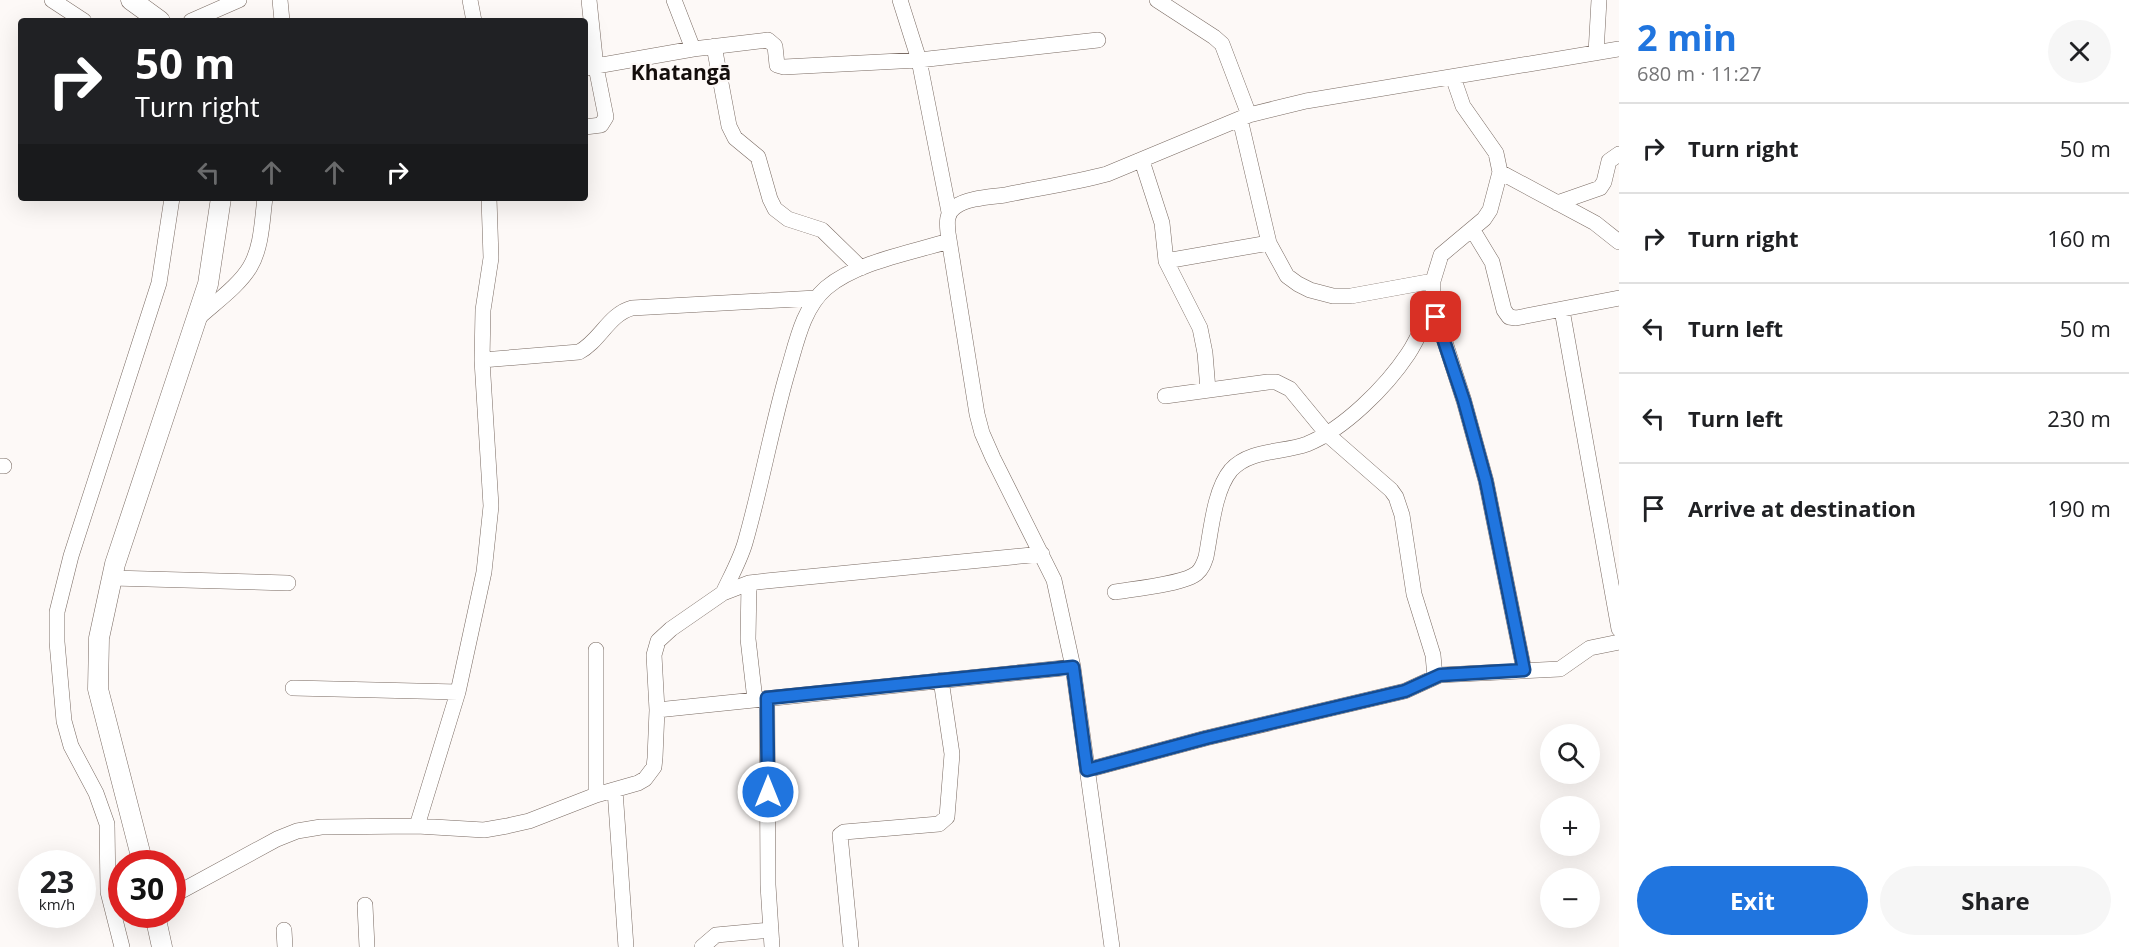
<!DOCTYPE html>
<html lang="en">
<head>
<meta charset="utf-8">
<style>
	:root { --surface:#fff; --page:#f6f6f6; --text:#202124; --muted:#757577; --line:#e0e0e0; --accent:#2075df }
	body { margin:0; font-family:"Open Sans",sans-serif; background:var(--page); color:var(--text); height:100vh; display:flex; flex-direction:column; font-size:22px; white-space:nowrap }
	* { box-sizing:border-box; margin:0 }
	p { font-size:20px; color:var(--muted) }
	.icon { flex:none; width:33px; height:33px; fill:none; stroke:currentColor; stroke-width:2; stroke-linecap:round; stroke-linejoin:round }
	.map { position:relative; flex:1; overflow:hidden }
	.drawer { display:flex; flex-direction:column; background:var(--surface); width:510px }
	.drawer>* { flex:none }
	.guide { position:absolute; left:18px; top:18px; width:570px; height:183px; border-radius:6px; box-shadow:0 6px 24px #0002; background:#202124; color:#fff; overflow:hidden }
	.tools { position:absolute; left:1540px; top:724px; display:grid; gap:12px }
	.tools a { display:grid; place-items:center; width:60px; height:60px; border-radius:50%; background:var(--surface); box-shadow:0 6px 24px #0002; font-size:30px }
	.speed { position:absolute; left:18px; top:850px; display:flex; gap:12px; font-size:30px; font-weight:700; text-align:center }
	.speed>* { display:grid; place-content:center; width:78px; height:78px; border-radius:50%; background:var(--surface); box-shadow:0 6px 24px #0002; line-height:1 }
	.speed small { font-size:15px; font-weight:400 }
	.speed .limit { border:9px solid #d22; background:#fff; color:#111 }
	.pin { position:absolute; display:grid; place-items:center; width:51px; height:51px; color:#fff; margin:-26px; border-radius:12px; box-shadow:0 3px 9px #0006 }
	.me { position:absolute; width:66px; margin:-33px; rotate:0deg; stroke-linejoin:round; filter:drop-shadow(0 0 4px #0008) }
	.turn { display:flex; align-items:center; gap:21px; height:126px; padding:0 18px; font-size:27px }
	.turn .icon { width:78px; height:78px; stroke-width:2.5 }
	.turn b { display:block; font-size:42px; line-height:51px }
	.lanes { display:flex; align-items:center; height:57px; padding:0 18px; background:#0003; justify-content:center; gap:30px; direction:ltr }
	.lanes .off { opacity:.35 }
	.round { display:grid; place-items:center; flex:none; width:63px; height:63px; border-radius:32px; background:var(--page) }
	.summary { display:flex; align-items:center; justify-content:space-between; height:102px; padding:0 18px }
	h1 { font-size:36px; font-weight:700; line-height:45px; color:var(--accent) }
	.action { display:flex; gap:12px; margin-top:auto; padding:12px 18px }
	.action a { flex:1; height:69px; border-radius:36px; background:var(--accent); color:#fff; font-size:24px; font-weight:700; line-height:69px; text-align:center }
	.action a+a { background:var(--page); color:var(--text) }
	ul { padding:0; list-style:none }
	li { display:flex; align-items:center; gap:18px; height:90px; padding:0 18px; border-top:2px solid var(--line) }
	li div { flex:1 }
	li b { display:block; font-size:22px }
	li em { font-style:normal }
	main { display:flex; flex:1; min-height:0 }
	.map>svg:first-child { display:block }
</style>
</head>
<body>
<main>
<div class="map">
<svg width="1619" height="947" viewBox="0 0 1619 947">
	<rect width="100%" height="100%" fill="#fdf9f7"/>
	<g fill="none" stroke-linecap="round" stroke-linejoin="round">
		<g stroke="#796a62" stroke-width="16">
			<path id="minor" d="M 52,0 L 84,21
				M 280,0 L 282,21
				M 470,0 L 474,21
				M 900,0 L 919,60 L 949,212
				M 1157,0 L 1214,37 L 1222,44 L 1249,115
				M 191,21 L 239,0
				M 714,46 L 729,126 L 735,138 L 758,157 L 770,199 L 775,209 L 788,219 L 822,230 L 861,268
				M 693,49 L 768,40 L 775,46 L 777,65 L 784,67 L 919,60 L 1098,40
				M 1596,53 L 1599,0
				M 585,68 L 693,49 L 674,0
				M 1453,77 L 1463,106 L 1496,153 L 1500,172 L 1490,210 L 1484,219 L 1441,255 L 1433,281 L 1433,305 L 1464,401 L 1486,481 L 1524,670
				M 1240,119 L 1269,243 L 1287,276 L 1298,284 L 1310,290 L 1333,296 L 1351,296 L 1433,281
				M 585,127 L 601,125 L 606,117 L 596,67 L 589,0
				M 1142,161 L 1162,223 L 1166,261 L 1200,328 L 1205,353 L 1208,390
				M 1500,172 L 1595,223 L 1619,242
				M 1557,203 L 1600,188 L 1604,182 L 1609,161 L 1619,154
				M 1472,229 L 1492,262 L 1504,310 L 1509,317 L 1516,318 L 1619,298
				M 1166,261 L 1269,243
				M 1562,310 L 1619,629
				M 196,320 C 213,304 239,286 250,267 C 262,247 262,220 265,198
				M 482,360 L 579,352 C 600,341 609,314 632,308 L 816,298
				M 1165,396 L 1268,382 L 1276,382 L 1290,389 L 1327,434 L 1391,490 L 1396,497 L 1402,515 L 1414,594 L 1433,655 L 1435,677
				M 0,466 L 4,466
				M 112,578 L 288,583
				M 749,583 L 748,639 L 755,700
				M 1115,592 C 1133,589 1185,584 1197,573 C 1202,569 1204,563 1206,557 C 1211,532 1214,490 1231,470 C 1250,449 1283,453 1307,444 C 1344,429 1386,387 1408,354 C 1418,339 1425,321 1433,305
				M 723,593 C 731,576 740,560 745,543 C 761,487 771,430 787,374 C 796,345 802,309 826,288 C 857,262 910,253 949,241
				M 293,688 L 458,692
				M 767,698 L 768,885 L 772,947
				M 657,710 L 1073,667
				M 1087,770 L 1206,738 L 1405,691 L 1440,675 L 1560,669 L 1590,648 L 1619,642
				M 615,790 L 626,947
				M 596,795 L 596,650
				M 417,826 L 484,830 L 507,826 L 529,821 L 596,795 L 638,783 L 645,779 L 654,767 L 655,758 L 657,710 L 654,655 L 658,641 L 671,629 L 723,593 L 749,583 L 766,581 L 1042,554
				M 172,896 L 277,839 L 297,831 L 321,827 L 417,826 L 458,692 L 484,572 L 491,506 L 482,360 L 483,310 L 491,258 L 489,198
				M 365,905 L 367,947
				M 284,930 L 285,947
				M 122,947 L 108,892 L 107,824 L 96,793 L 71,746 L 64,721 L 57,642 L 57,612 L 71,556 L 159,283 L 172,198
				M 702,947 L 716,935 L 771,930
				M 851,947 L 840,835 L 844,832 L 939,824 L 947,817 L 952,754 L 941,680
				M 1112,947 L 1073,667 L 1054,580 L 993,458 L 982,433 L 977,414 L 948,233 C 947,223 946,213 955,207 C 967,198 990,197 1005,195 C 1039,188 1073,183 1107,174 L 1249,115 L 1306,101 L 1619,49"/>
		</g>
		<g stroke="#796a62" stroke-width="21">
			<path id="major" d="M 131,0 L 160,21
				M 143,864 L 98,689 L 99,638 L 115,564 L 208,284 L 221,198
				M 155,915 L 162,947"/>
		</g>
		<use href="#minor" stroke="#fff" stroke-width="15"/>
		<use href="#major" stroke="#fff" stroke-width="20"/>
	</g>
	<g fill="none" stroke-linecap="round" stroke-linejoin="round">
		<g stroke="#154c91" stroke-width="15">
			<path id="route" d="M 768,792 L 767,698 L 1073,667 L 1087,770 L 1206,738 L 1405,691 L 1440,675 L 1524,670 L 1486,481 L 1464,401 L 1436,317"/>
		</g>
		<use href="#route" stroke="#2075df" stroke-width="10"/>
	</g>
	<g text-anchor="middle" stroke-width="4.5" stroke-linejoin="round" paint-order="stroke">
		<g font-size="21" font-weight="bold" fill="#140e0c" stroke="#fdf9f7">
			<text x="681" y="80">Khatangā</text>
		</g>
	</g>
</svg>
<div class="tools">
<a><svg class="icon" aria-label="search" viewBox="0 0 24 24"><circle cx="10" cy="10" r="6"/><path d="M15 15l6 6"/></svg></a>
<a>+</a>
<a>−</a>
</div>
<div class="speed"><div>23<small>km/h</small></div><div class="limit">30</div></div>
<div class="pin" style="left:1436px;top:317px;background:#d93025"><svg class="icon" aria-label="arrive" viewBox="0 0 24 24"><path d="M6 21V4h12l-3 4 3 4H6"/></svg></div>
<svg class="me" style="left:768px;top:792px" viewBox="-20 -20 40 40"><circle r="17" fill="#2075df" stroke="#fff" stroke-width="3"/><path d="M0-11L8 9 0 5-8 9z" fill="#fff"/></svg>
<div class="guide">
<div class="turn"><svg class="icon" aria-label="right" viewBox="0 0 24 24"><path d="M7 20v-9h11M14 6l5 5-5 5"/></svg><div><b>50 m</b>Turn right</div></div>
<div class="lanes"><svg class="icon off" aria-label="left" viewBox="0 0 24 24"><path d="M17 20v-9H6M10 6l-5 5 5 5"/></svg><svg class="icon off" aria-label="ahead" viewBox="0 0 24 24"><path d="M12 20V5M6 11l6-6 6 6"/></svg><svg class="icon off" aria-label="ahead" viewBox="0 0 24 24"><path d="M12 20V5M6 11l6-6 6 6"/></svg><svg class="icon" aria-label="right" viewBox="0 0 24 24"><path d="M7 20v-9h11M14 6l5 5-5 5"/></svg></div>
</div>
</div>
<section class="drawer">
<div class="summary"><div><h1>2 min</h1><p>680 m · 11:27</p></div><a class="round"><svg class="icon" aria-label="close" viewBox="0 0 24 24"><path d="M6 6l12 12M18 6L6 18"/></svg></a></div>
<ul>
<li><svg class="icon" aria-label="right" viewBox="0 0 24 24"><path d="M7 20v-9h11M14 6l5 5-5 5"/></svg><div><b>Turn right</b></div><em>50 m</em></li>
<li><svg class="icon" aria-label="right" viewBox="0 0 24 24"><path d="M7 20v-9h11M14 6l5 5-5 5"/></svg><div><b>Turn right</b></div><em>160 m</em></li>
<li><svg class="icon" aria-label="left" viewBox="0 0 24 24"><path d="M17 20v-9H6M10 6l-5 5 5 5"/></svg><div><b>Turn left</b></div><em>50 m</em></li>
<li><svg class="icon" aria-label="left" viewBox="0 0 24 24"><path d="M17 20v-9H6M10 6l-5 5 5 5"/></svg><div><b>Turn left</b></div><em>230 m</em></li>
<li><svg class="icon" aria-label="arrive" viewBox="0 0 24 24"><path d="M6 21V4h12l-3 4 3 4H6"/></svg><div><b>Arrive at destination</b></div><em>190 m</em></li>
</ul>
<div class="action"><a>Exit</a><a>Share</a></div>
</section>
</main>
</body>
</html>
